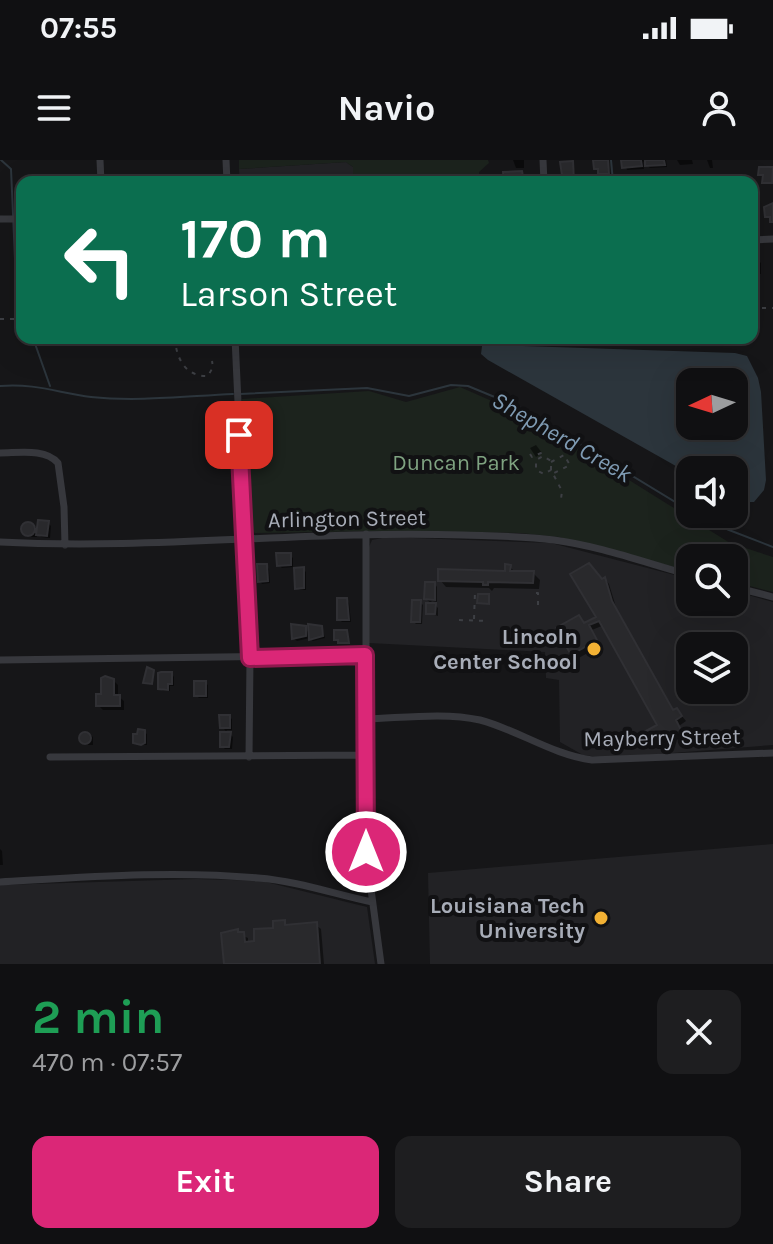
<!DOCTYPE html>
<html lang="en">
<head>
<meta charset="utf-8">
<style>
	:root { --surface:#101012; --page:#1e1e20; --text:#f1f3f6; --muted:#9c9d9f; --line:#303032; --accent:#db2777 }
	body { margin:0; font-family:Karla,sans-serif; background:var(--page); color:var(--text); height:100vh; display:flex; flex-direction:column; font-size:30px; white-space:nowrap }
	* { box-sizing:border-box; margin:0 }
	p { font-size:26px; color:var(--muted) }
	.icon { flex:none; width:44px; height:44px; fill:none; stroke:currentColor; stroke-width:2; stroke-linecap:round; stroke-linejoin:round }
	.map { position:relative; height:804px; overflow:hidden }
	.drawer { display:flex; flex-direction:column; background:var(--surface); flex:1 }
	.drawer>* { flex:none }
	.guide { position:absolute; left:16px; top:16px; width:742px; height:168px; border-radius:16px; box-shadow:0 8px 32px #0002,0 0 0 2px var(--line); background:#0b6e4f; color:#fff; overflow:hidden }
	.needle { width:52px; rotate:266deg }
	.buttons { position:absolute; left:676px; top:208px; display:grid; gap:16px }
	.buttons a { display:grid; place-items:center; width:72px; height:72px; border-radius:16px; background:var(--surface); box-shadow:0 8px 32px #0002,0 0 0 2px var(--line); font-size:40px }
	.pin { position:absolute; display:grid; place-items:center; width:68px; height:68px; color:#fff; margin:-34px; border-radius:16px; box-shadow:0 4px 12px #0006 }
	.me { position:absolute; width:88px; margin:-44px; rotate:0deg; stroke-linejoin:round; filter:drop-shadow(0 0 6px #0008) }
	.turn { display:flex; align-items:center; gap:28px; height:168px; padding:0 32px; font-size:36px }
	.turn .icon { width:104px; height:104px; stroke-width:2.5 }
	.turn b { display:block; font-size:56px; line-height:68px }
	.round { display:grid; place-items:center; flex:none; width:84px; height:84px; border-radius:16px; background:var(--page) }
	.headline { display:flex; align-items:center; justify-content:space-between; height:136px; padding:0 32px }
	h1 { font-size:48px; font-weight:700; line-height:60px; color:#1e9e55 }
	.button { display:flex; gap:16px; margin-top:auto; padding:16px 32px }
	.button a { flex:1; height:92px; border-radius:16px; background:var(--accent); color:#fff; font-size:32px; font-weight:700; line-height:92px; text-align:center }
	.button a+a { background:var(--page); color:var(--text) }
	.status { display:flex; justify-content:space-between; align-items:center; height:56px; padding:0 40px; background:var(--surface); direction:ltr }
	.status svg { height:22px; fill:currentColor }
	header { display:flex; justify-content:space-between; align-items:center; height:104px; padding:0 32px; background:var(--surface); font-size:36px; font-weight:700 }
	.map>svg:first-child { display:block }
</style>
</head>
<body>
<div class="status"><b>07:55</b><svg viewBox="0 0 49 12"><path d="M0 12V9h3v3zM5 12V6h3v6zM10 12V3h3v9zM15 12V0h3v12zM26 1h20v11H26zM47 4h2v5h-2z"/></svg></div>
<header><svg class="icon" aria-label="menu" viewBox="0 0 24 24"><path d="M4 6h16M4 12h16M4 18h16"/></svg>Navio<svg class="icon" aria-label="person" viewBox="0 0 24 24"><circle cx="12" cy="8" r="4"/><path d="M4 21q1-7 8-7t8 7"/></svg></header>
<div class="map">
<svg width="773" height="804" viewBox="0 0 773 804">
	<rect width="100%" height="100%" fill="#161618"/>
	<path fill="#222225" fill-rule="evenodd" d="M 346,2 L 353,7 L 353,22 L 240,22 L 239,9 Z
		M 387,377 L 551,383 L 690,419 L 690,442 L 734,442 L 734,431 L 773,442 L 773,585 L 609,598 L 583,595 L 560,582 L 559,520 L 546,518 L 545,492 L 369,483 L 369,387 L 372,380 ZM 690,486 L 734,486 L 734,530 L 690,530 Z
		M 773,684 L 773,804 L 430,804 L 428,713 Z
		M 197,719 L 262,721 L 367,747 L 375,804 L 0,804 L 0,725 Z"/>
	<path fill="#1c231d" d="M 239,0 L 488,0 L 489,3 L 479,12 L 479,22 L 353,22 L 353,7 L 346,2 L 239,9 Z
		M 460,227 L 528,257 L 730,383 L 773,397 L 773,432 L 734,422 L 734,398 L 690,398 L 690,411 L 559,377 L 520,373 L 381,371 L 255,373 L 248,369 L 242,239 L 369,231 L 406,242 Z"/>
	<path fill="#2c353c" fill-rule="evenodd" d="M 496,185 L 735,193 L 747,196 L 758,218 L 761,232 L 766,320 L 764,330 L 754,342 L 743,342 L 734,338 L 734,310 L 690,310 L 690,314 L 488,200 L 481,194 L 482,186 ZM 690,222 L 734,222 L 734,266 L 690,266 Z"/>
	<path fill="#0007" d="M 513,0 L 524,0 L 524,8 L 516,8 Z
		M 607,0 L 611,16 L 603,16 L 596,8 Z
		M 624,0 L 643,0 L 647,4 L 647,0 L 666,0 L 667,7 L 650,8 L 643,1 L 644,9 L 627,10 Z
		M 677,0 L 692,0 L 693,4 L 680,5 Z
		M 707,0 L 727,0 L 712,0 L 713,8 L 710,8 Z
		M 752,53 L 759,53 L 758,62 L 752,62 Z
		M 758,100 L 761,103 L 761,114 L 752,114 L 752,101 Z
		M 536,285 L 542,293 L 536,297 L 530,288 Z
		M 48,363 L 51,366 L 50,378 L 41,377 L 37,373 L 37,377 L 27,377 L 24,374 L 24,365 L 34,365 L 39,370 Z
		M 290,395 L 293,398 L 293,407 L 282,408 L 279,405 Z
		M 267,406 L 269,409 L 270,423 L 262,424 L 260,421 Z
		M 510,407 L 516,413 L 533,413 L 540,420 L 539,429 L 494,428 L 492,431 L 489,428 L 446,427 L 440,420 L 507,413 Z
		M 303,409 L 306,412 L 306,430 L 300,430 L 297,428 Z
		M 605,419 L 609,424 L 616,447 L 674,552 L 677,550 L 686,561 L 679,566 L 685,577 L 679,581 L 675,577 L 657,587 L 652,582 L 647,573 L 659,565 L 604,465 L 592,470 L 600,486 L 577,499 L 572,494 L 579,458 L 585,465 L 599,458 L 602,421 Z
		M 435,424 L 437,427 L 437,442 L 431,441 L 438,448 L 438,456 L 428,453 L 433,445 L 426,439 Z
		M 346,440 L 349,443 L 351,462 L 342,462 L 339,459 Z
		M 420,442 L 423,445 L 422,464 L 416,464 L 413,461 Z
		M 305,468 L 310,474 L 322,468 L 325,478 L 313,481 L 310,478 L 297,481 L 294,479 Z
		M 172,514 L 174,517 L 174,526 L 170,526 L 170,531 L 163,531 L 160,528 Z
		M 113,520 L 118,525 L 118,536 L 124,541 L 124,550 L 103,550 L 98,545 Z
		M 205,523 L 208,525 L 208,538 L 199,538 L 196,535 Z
		M 229,557 L 232,559 L 232,570 L 226,570 L 233,577 L 232,589 L 225,589 L 222,586 L 229,574 L 222,567 Z
		M 144,572 L 147,574 L 147,585 L 138,585 L 135,582 Z
		M 81,574 L 90,574 L 93,577 L 93,585 L 84,585 L 81,582 Z
		M 0,689 L 2,691 L 3,705 L 0,705 Z
		M 284,762 L 289,767 L 316,765 L 321,769 L 324,804 L 226,804 L 239,774 L 248,778 L 248,783 L 256,783 Z"/>
	<g fill="none" stroke-linecap="round" stroke-linejoin="round">
		<path stroke="#2c353c" stroke-width="2" d="M 1,0 L 11,9 L 15,99 L 22,122
			M 611,0 L 613,22
			M 33,178 L 50,226
			M 0,226 C 35,223 59,233 91,237 C 138,242 187,236 233,234
			M 240,234 L 367,228 L 409,236 L 451,225 L 468,226 L 519,247 L 690,351
			M 695,354 L 729,370 L 773,387"/>
	</g>
	<path fill="#29292c" stroke="#303034" stroke-width="2" d="M 593,0 L 608,0 L 609,14 L 598,14 L 598,9 L 594,9 Z
		M 621,0 L 641,0 L 642,6 L 622,8 Z
		M 645,0 L 664,0 L 665,5 L 645,6 Z
		M 573,1 L 574,22 L 563,22 L 560,2 Z
		M 759,7 L 773,7 L 772,23 L 762,23 L 763,15 L 758,15 Z
		M 522,11 L 524,22 L 504,22 L 503,12 Z
		M 773,43 L 773,62 L 770,62 L 770,57 L 765,57 L 764,47 Z
		M 38,360 L 49,361 L 47,376 L 36,375 Z
		M21 369a7 7 0 1 1 14 0a7 7 0 1 1-14 0Z
		M 276,393 L 291,393 L 291,405 L 277,406 Z
		M 589,403 L 602,419 L 605,417 L 612,441 L 673,550 L 677,548 L 682,556 L 676,560 L 682,572 L 673,577 L 671,573 L 650,583 L 644,572 L 657,565 L 599,461 L 589,465 L 597,480 L 571,495 L 556,468 L 579,455 L 584,463 L 596,457 L 570,414 Z
		M 257,404 L 267,404 L 268,421 L 258,422 Z
		M 505,404 L 511,405 L 510,411 L 534,411 L 533,423 L 488,422 L 488,425 L 483,425 L 483,422 L 438,421 L 438,409 L 505,411 Z
		M 304,407 L 304,428 L 295,429 L 294,408 Z
		M 425,422 L 435,422 L 435,440 L 424,439 Z
		M 478,434 L 489,434 L 489,444 L 477,443 Z
		M 337,438 L 347,438 L 349,460 L 337,460 Z
		M 412,440 L 421,440 L 420,462 L 411,462 Z
		M 426,443 L 436,443 L 435,454 L 426,454 Z
		M 291,464 L 306,466 L 306,476 L 292,479 Z
		M 308,464 L 322,466 L 323,476 L 309,480 Z
		M 334,470 L 347,470 L 349,483 L 338,483 L 338,480 L 334,480 Z
		M 147,507 L 154,510 L 152,524 L 143,523 Z
		M 161,512 L 172,512 L 172,524 L 168,524 L 168,530 L 158,529 L 158,513 Z
		M 105,516 L 114,519 L 114,535 L 120,535 L 120,546 L 96,546 L 96,534 L 101,534 L 101,518 Z
		M 194,521 L 206,521 L 206,536 L 194,536 Z
		M 219,555 L 230,555 L 230,568 L 220,568 Z
		M 138,569 L 145,570 L 145,583 L 141,585 L 133,583 L 133,574 L 137,574 Z
		M79 578a6 6 0 1 1 12 0a6 6 0 1 1-12 0Z
		M 220,572 L 231,572 L 229,587 L 220,587 Z
		M 285,760 L 285,765 L 317,762 L 320,804 L 224,804 L 221,773 L 238,769 L 238,772 L 244,772 L 245,782 L 254,781 L 254,769 L 273,768 L 273,761 Z"/>
	<g fill="none" stroke-linecap="round" stroke-linejoin="round">
		<path stroke="#3d3f44" stroke-width="2" stroke-dasharray="4 6" stroke-linecap="butt" d="M 752,148 L 773,148
			M 0,159 L 22,159
			M 175,178 C 176,199 186,217 208,216 L 213,207 L 212,201
			M 202,178 L 204,183
			M 530,294 L 532,297 L 541,293 L 540,289
			M 551,302 L 564,295 L 570,305 L 554,313
			M 551,310 L 551,301 L 543,296 L 536,300 L 536,310 L 544,314 L 551,310 L 562,331 L 561,339
			M 536,433 L 538,433 L 538,450
			M 474,459 L 475,432
			M 459,460 L 489,461"/>
		<path stroke="#37383d" stroke-width="7" d="M 100,0 L 101,22
			M 226,0 L 227,22
			M 543,0 L 544,22
			M 0,59 L 22,59
			M 752,80 L 773,79
			M 235,178 L 250,498 L 249,597
			M 0,293 C 19,293 45,288 58,303 L 64,347 L 65,385
			M 366,374 L 366,692 L 381,804
			M 0,382 C 154,390 309,370 463,375 C 493,376 524,376 554,380 C 600,386 646,403 690,415
			M 734,427 L 773,437
			M 0,500 L 365,495
			M 366,559 C 402,558 444,552 480,560 C 518,570 553,595 592,600 L 773,593
			M 50,597 L 366,595
			M 0,722 C 85,717 173,710 258,718 C 297,721 334,734 372,742"/>
	</g>
	<g fill="none" stroke-linecap="round" stroke-linejoin="round">
		<g stroke="#8e194d" stroke-width="20">
			<path id="route" d="M 239,275 L 250,498 L 365,495 L 366,692"/>
		</g>
		<use href="#route" stroke="#db2777" stroke-width="14"/>
	</g>
	<g fill="#f2b134" stroke="#111113" stroke-width="3">
		<circle cx="594" cy="489" r="8"/>
		<circle cx="601" cy="758" r="8"/>
	</g>
	<g text-anchor="middle" stroke-width="8" stroke-linejoin="round" paint-order="stroke">
		<g font-size="22" fill="#7fa381" stroke="#111113">
			<text x="456" y="310">Duncan Park</text>
		</g>
		<g font-size="22" fill="#a8adb8" stroke="#111113">
			<text transform="translate(347 358) rotate(-1)" y="8">Arlington Street</text>
			<text transform="translate(662 577) rotate(-1)" y="8">Mayberry Street</text>
		</g>
		<g font-size="22" font-weight="bold" fill="#a8adb8" stroke="#111113" text-anchor="end">
			<text x="578" y="484">Lincoln<tspan x="578" dy="25">Center School</tspan></text>
			<text x="585" y="753">Louisiana Tech<tspan x="585" dy="25">University</tspan></text>
		</g>
		<g font-size="24" font-style="italic" fill="#7f9bb3" stroke="#111113">
			<text transform="translate(562 277) rotate(30)" y="8">Shepherd Creek</text>
		</g>
	</g>
</svg>
<div class="buttons">
<a><svg class="needle" viewBox="-14 -14 28 28"><path d="M0-13l5 13h-10z" fill="#e53935"/><path d="M0 13l5-13h-10z" fill="#9c9d9f"/></svg></a>
<a><svg class="icon" aria-label="sound" viewBox="0 0 24 24"><path d="M4 9h4l5-4v14l-5-4H4zM17 9q2 3 0 6"/></svg></a>
<a><svg class="icon" aria-label="search" viewBox="0 0 24 24"><circle cx="10" cy="10" r="6"/><path d="M15 15l6 6"/></svg></a>
<a><svg class="icon" aria-label="layers" viewBox="0 0 24 24"><path d="M12 4l9 5-9 5-9-5zM3 14l9 5 9-5"/></svg></a>
</div>
<div class="pin" style="left:239px;top:275px;background:#d93025"><svg class="icon" aria-label="arrive" viewBox="0 0 24 24"><path d="M6 21V4h12l-3 4 3 4H6"/></svg></div>
<svg class="me" style="left:366px;top:692px" viewBox="-20 -20 40 40"><circle r="17" fill="#db2777" stroke="#fff" stroke-width="3"/><path d="M0-11L8 9 0 5-8 9z" fill="#fff"/></svg>
<div class="guide">
<div class="turn"><svg class="icon" aria-label="left" viewBox="0 0 24 24"><path d="M17 20v-9H6M10 6l-5 5 5 5"/></svg><div><b>170 m</b>Larson Street</div></div>
</div>
</div>
<section class="drawer">
<div class="headline"><div><h1>2 min</h1><p>470 m · 07:57</p></div><a class="round"><svg class="icon" aria-label="close" viewBox="0 0 24 24"><path d="M6 6l12 12M18 6L6 18"/></svg></a></div>
<div class="button"><a>Exit</a><a>Share</a></div>
</section>
</body>
</html>
